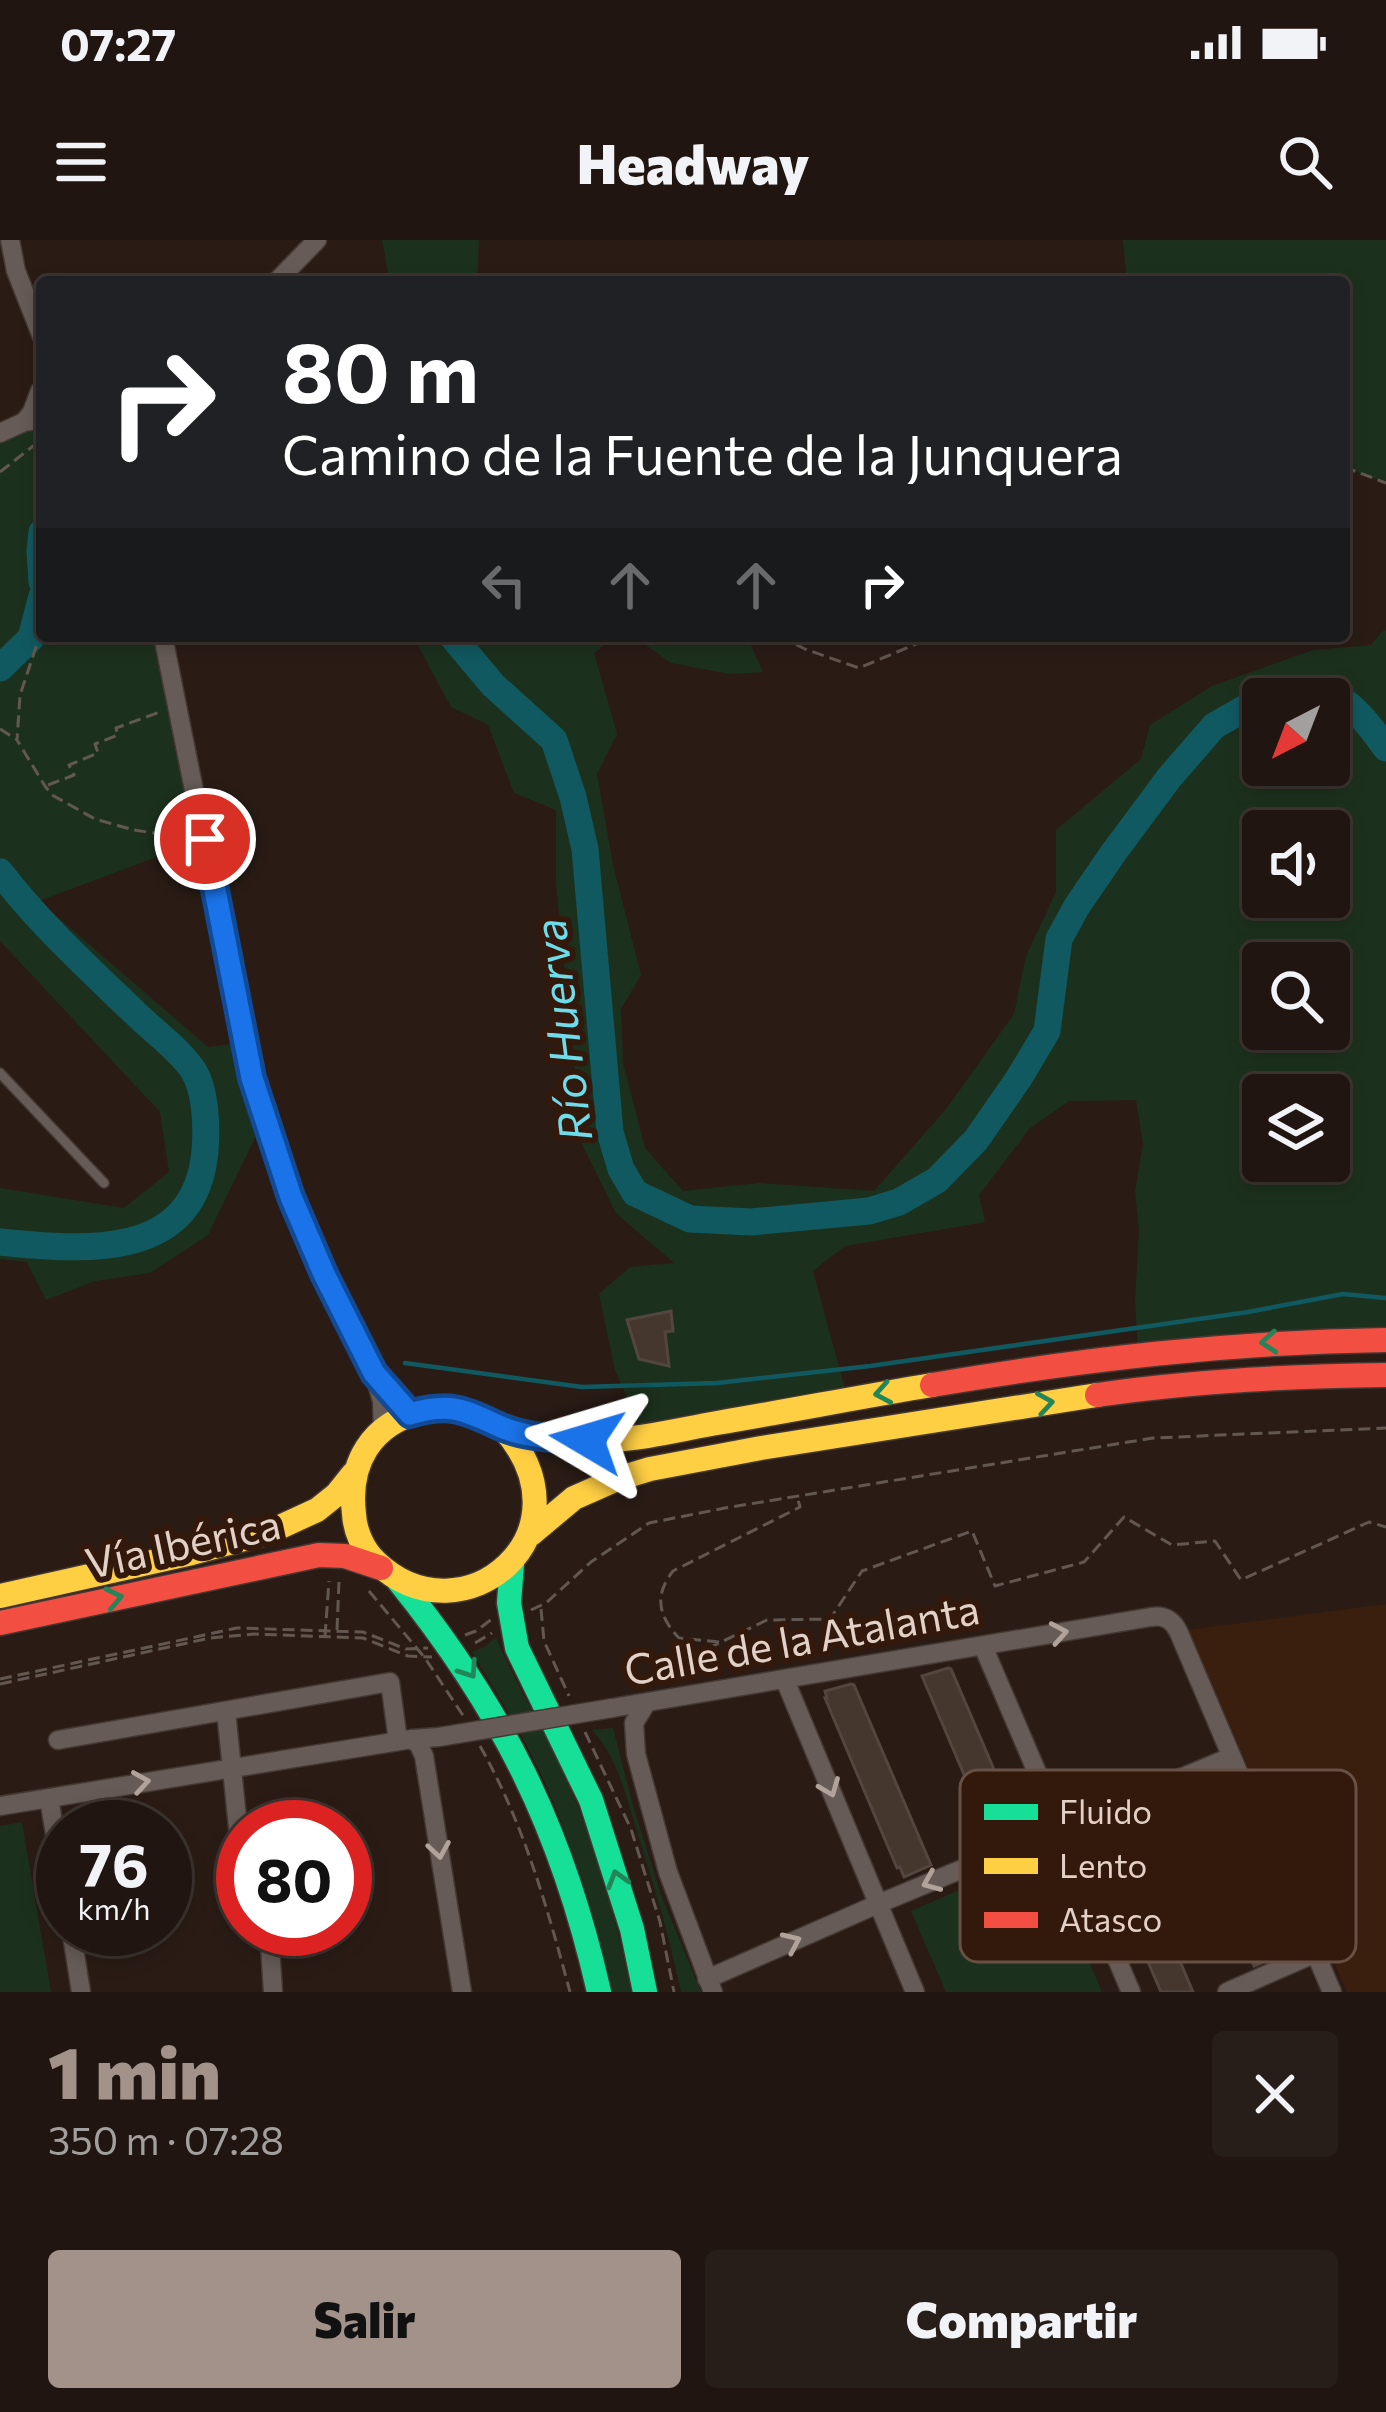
<!DOCTYPE html>
<html lang="es">
<head>
<meta charset="utf-8">
<style>
	:root { --surface:#201510; --page:#281e19; --text:#f1f3f6; --muted:#a29f9f; --line:#3d3430; --accent:#a29289 }
	body { margin:0; font-family:Commissioner,sans-serif; background:var(--page); color:var(--text); height:100vh; display:flex; flex-direction:column; font-size:45px; white-space:nowrap }
	* { box-sizing:border-box; margin:0 }
	p { font-size:39px; color:var(--muted) }
	.icon { flex:none; width:66px; height:66px; fill:none; stroke:currentColor; stroke-width:2; stroke-linecap:round; stroke-linejoin:round }
	.map { position:relative; height:1752px; overflow:hidden }
	.side { display:flex; flex-direction:column; background:var(--surface); flex:1 }
	.side>* { flex:none }
	.guide { position:absolute; left:36px; top:36px; width:1314px; height:366px; border-radius:12px; box-shadow:0 6px 18px #0003,0 0 0 3px var(--line); background:#202124; color:#fff; overflow:hidden }
	.needle { width:78px; rotate:222deg }
	.controls { position:absolute; left:1242px; top:438px; display:grid; gap:24px }
	.controls a { display:grid; place-items:center; width:108px; height:108px; border-radius:12px; background:var(--surface); box-shadow:0 6px 18px #0003,0 0 0 3px var(--line); font-size:60px }
	.speed { position:absolute; left:36px; top:1560px; display:flex; gap:24px; font-size:60px; font-weight:700; text-align:center }
	.speed>* { display:grid; place-content:center; width:156px; height:156px; border-radius:50%; background:var(--surface); box-shadow:0 6px 18px #0003,0 0 0 3px var(--line); line-height:1 }
	.speed small { font-size:30px; font-weight:400 }
	.speed .limit { border:18px solid #d22; background:#fff; color:#111 }
	.pin { position:absolute; display:grid; place-items:center; width:102px; height:102px; color:#fff; margin:-51px; border:6px solid #fff; border-radius:50%; box-shadow:0 3px 12px #0007 }
	.me { position:absolute; width:132px; margin:-66px; rotate:277deg; stroke-linejoin:round; filter:drop-shadow(0 0 9px #0008) }
	.turn { display:flex; align-items:center; gap:42px; height:252px; padding:0 48px; font-size:54px }
	.turn .icon { width:156px; height:156px; stroke-width:2.5 }
	.turn b { display:block; font-size:84px; line-height:102px }
	.lanes { display:flex; align-items:center; height:114px; padding:0 48px; background:#0003; justify-content:center; gap:60px; direction:ltr }
	.lanes .off { opacity:.35 }
	.round { display:grid; place-items:center; flex:none; width:126px; height:126px; border-radius:12px; background:var(--page) }
	.head { display:flex; align-items:center; justify-content:space-between; height:204px; padding:0 48px }
	h1 { font-size:72px; font-weight:800; line-height:90px; color:var(--accent) }
	.button { display:flex; gap:24px; margin-top:auto; padding:24px 48px }
	.button a { flex:1; height:138px; border-radius:12px; background:var(--accent); color:#111; font-size:48px; font-weight:800; line-height:138px; text-align:center }
	.button a+a { background:var(--page); color:var(--text) }
	.status { display:flex; justify-content:space-between; align-items:center; height:84px; padding:0 60px; background:var(--surface); direction:ltr }
	.status svg { height:33px; fill:currentColor }
	header { display:flex; justify-content:space-between; align-items:center; height:156px; padding:0 48px; background:var(--surface); font-size:54px; font-weight:800 }
	.map>svg:first-child { display:block }
</style>
</head>
<body>
<div class="status"><b>07:27</b><svg viewBox="0 0 49 12"><path d="M0 12V9h3v3zM5 12V6h3v6zM10 12V3h3v9zM15 12V0h3v12zM26 1h20v11H26zM47 4h2v5h-2z"/></svg></div>
<header><svg class="icon" aria-label="menu" viewBox="0 0 24 24"><path d="M4 6h16M4 12h16M4 18h16"/></svg>Headway<svg class="icon" aria-label="search" viewBox="0 0 24 24"><circle cx="10" cy="10" r="6"/><path d="M15 15l6 6"/></svg></header>
<div class="map">
<svg width="1386" height="1752" viewBox="0 0 1386 1752">
	<rect width="100%" height="100%" fill="#2a1c15"/>
	<path fill="#3a1e0e" d="M 1386,1364 L 1386,1752 L 1347,1752 L 1188,1390 Z"/>
	<path fill="#1c311d" fill-rule="evenodd" d="M 382,0 L 479,0 L 477,42 L 390,42 Z
		M 1123,0 L 1386,0 L 1386,243 L 1344,227 L 1344,42 L 1127,42 Z
		M 42,179 L 42,396 L 163,396 L 205,599 L 39,661 L 208,807 L 245,802 L 264,879 L 208,995 L 150,1033 L 95,1041 L 46,1060 L 27,1022 L 0,1019 L 0,948 L 124,968 L 169,932 L 160,872 L 0,701 L 0,193 Z
		M 1384,390 L 1386,391 L 1386,1094 L 1138,1107 L 1135,1062 L 1139,991 L 1135,951 L 1143,904 L 1136,860 L 1069,861 L 1030,888 L 979,955 L 985,982 L 845,1006 L 813,1031 L 846,1153 L 641,1189 L 615,1130 L 599,1054 L 630,1027 L 674,1023 L 616,973 L 582,904 L 556,643 L 556,570 L 514,553 L 488,485 L 451,467 L 413,396 L 616,396 L 594,413 L 617,494 L 597,534 L 613,625 L 641,735 L 621,769 L 623,823 L 645,908 L 683,951 L 759,943 L 874,951 L 947,868 L 1014,774 L 1026,716 L 1056,652 L 1056,590 L 1141,519 L 1150,485 L 1212,446 L 1313,410 L 1371,405 ZM 1263,459 L 1329,459 L 1329,525 L 1263,525 ZM 1263,591 L 1329,591 L 1329,657 L 1263,657 ZM 1263,723 L 1329,723 L 1329,789 L 1263,789 ZM 1263,855 L 1329,855 L 1329,921 L 1263,921 Z
		M 633,396 L 747,396 L 763,432 L 730,434 L 671,423 Z
		M 496,1397 C 515,1443 542,1485 562,1530 C 595,1601 616,1676 631,1752 L 609,1752 C 591,1671 570,1590 532,1516 C 514,1480 493,1446 472,1412 L 486,1406 Z
		M 613,1488 L 633,1566 L 661,1655 L 701,1752 L 681,1752 C 669,1695 653,1641 635,1585 C 625,1553 616,1515 592,1490 Z
		M 22,1582 L 22,1583 L 51,1752 L 0,1752 L 0,1586 Z
		M 1043,1614 L 1102,1752 L 946,1752 L 911,1671 Z"/>
	<g fill="none" stroke-linecap="round" stroke-linejoin="round">
		<path stroke="#115961" stroke-width="4.5" d="M 405,1123 L 582,1147 L 717,1143 L 870,1126 L 1248,1072 L 1343,1054 L 1386,1058"/>
		<path stroke="#115961" stroke-width="27" d="M 42,292 L 40,311 L 42,342
			M 452,396 L 493,445 L 554,500 L 573,557 L 585,609 L 610,892 L 621,929 L 635,953 L 690,979 L 751,982 L 869,971 L 899,962 L 937,940 L 976,900 L 1019,838 L 1047,791 L 1059,699 L 1077,666 L 1114,612 L 1169,538 L 1214,486 L 1249,466 L 1263,461
			M 0,428 L 31,398 L 42,356
			M 1271,459 C 1333,440 1350,459 1386,508
			M 0,632 C 39,683 88,728 134,772 C 151,789 181,811 193,830 C 206,850 207,888 205,911 C 195,1022 82,1010 0,1002"/>
	</g>
	<path fill="#45362e" stroke="#52463f" stroke-width="3" d="M 671,1071 L 673,1091 L 665,1092 L 669,1126 L 639,1119 L 627,1080 Z
		M 948,1428 L 951,1429 L 1019,1588 L 992,1600 L 922,1436 Z
		M 851,1444 L 854,1445 L 931,1625 L 904,1637 L 900,1627 L 897,1628 L 825,1458 L 827,1458 L 825,1451 Z
		M 1209,1544 L 1281,1714 L 1254,1726 L 1182,1556 Z
		M 1121,1582 L 1193,1752 L 1161,1752 L 1114,1643 L 1094,1594 Z"/>
	<g fill="none" stroke-linecap="round" stroke-linejoin="round">
		<g stroke="#443833" stroke-width="12">
			<path id="lane" d="M 0,833 L 104,943"/>
		</g>
		<g stroke="#443833" stroke-width="21">
			<path id="street" d="M 10,0 L 16,31 L 42,97
				M 276,42 L 317,0
				M 24,182 L 32,172 L 40,151
				M 0,193 L 24,182 L 42,179
				M 163,396 L 252,839 L 264,879 L 307,996 L 374,1133 L 382,1161 L 383,1190
				M 983,1406 L 1131,1752
				M 785,1440 L 915,1752
				M 647,1462 L 634,1483 L 636,1514 L 668,1632 L 713,1752
				M 612,1468 L 1151,1377 C 1165,1375 1173,1380 1179,1393 L 1332,1752
				M 226,1471 L 243,1636
				M 412,1499 L 419,1505 L 424,1516 L 462,1752
				M 58,1500 L 390,1442 L 398,1501
				M 49,1558 L 63,1643
				M 0,1566 L 412,1499 L 439,1497
				M 71,1689 L 81,1752
				M 269,1689 L 273,1752
				M 707,1739 L 878,1664 L 1231,1517
				M 1227,1752 L 1316,1713"/>
		</g>
		<g stroke="#443833" stroke-width="27">
			<path id="fast" d="M 512,1324 L 509,1363 L 517,1408 L 591,1560 L 632,1689 L 645,1752
				M 398,1340 C 503,1470 562,1589 599,1752"/>
		</g>
		<g stroke="#443833" stroke-width="27">
			<path id="slow" d="M 502,1187 C 597,1292 463,1405 376,1322 C 363,1310 355,1291 354,1274 C 348,1223 371,1184 422,1171 C 458,1161 484,1182 518,1191 C 547,1198 578,1201 608,1200 C 644,1199 682,1189 717,1183 C 788,1171 860,1157 932,1145
				M 531,1294 L 574,1258 L 617,1239 L 650,1229 L 761,1208 L 1097,1155
				M 0,1356 L 192,1313 L 267,1293 L 317,1270 L 337,1254 L 353,1234"/>
		</g>
		<g stroke="#443833" stroke-width="27">
			<path id="jam" d="M 932,1145 C 1085,1119 1231,1102 1386,1100
				M 1097,1155 C 1193,1141 1289,1136 1386,1135
				M 0,1383 L 319,1315 L 345,1316 L 381,1328"/>
		</g>
		<path stroke="#625851" stroke-width="3" stroke-dasharray="12 6" stroke-linecap="butt" d="M 1344,227 L 1386,243
			M 0,232 L 42,199
			M 42,389 L 20,455 L 17,500 L 45,546 L 52,555 L 95,579 L 134,590 L 186,598
			M 780,396 L 805,409 L 859,428 L 935,396
			M 0,489 L 16,499
			M 48,545 L 74,535 L 69,525 L 98,513 L 95,504 L 118,495 L 116,488 L 160,472
			M 369,1351 L 425,1418 L 464,1477
			M 541,1369 L 544,1401 L 569,1456
			M 531,1370 L 546,1363 L 591,1322 L 649,1283 L 725,1268 L 1153,1198 L 1386,1188
			M 337,1390 L 339,1341
			M 465,1395 L 476,1391 L 492,1379
			M 325,1396 L 329,1341
			M 719,1402 L 679,1398 C 658,1376 654,1355 673,1331 L 800,1267 L 797,1256
			M 475,1403 L 492,1393
			M 0,1439 L 237,1388 L 363,1392 L 406,1409 L 428,1408
			M 666,1441 L 686,1419 L 767,1380 L 830,1379 L 862,1331 L 972,1291 L 995,1346 L 1084,1322 L 1124,1277 L 1172,1305 L 1215,1301 L 1241,1340 L 1369,1282 L 1386,1287
			M 0,1444 L 210,1398 L 254,1394 L 363,1398 L 408,1416 L 432,1417
			M 585,1492 L 631,1589 L 660,1682 L 674,1752
			M 480,1506 C 524,1584 547,1667 570,1752"/>
		<use href="#lane" stroke="#665b56" stroke-width="9"/>
		<use href="#street" stroke="#665b56" stroke-width="18"/>
		<use href="#fast" stroke="#16e098" stroke-width="24"/>
		<use href="#slow" stroke="#ffcf43" stroke-width="24"/>
		<use href="#jam" stroke="#f24e42" stroke-width="24"/>
		<g stroke="#443833" stroke-width="21" stroke-linecap="butt">
			<path id="street-bridge" d="M 439,1497 L 612,1468"/>
		</g>
		<use href="#street-bridge" stroke="#665b56" stroke-width="18"/>
	</g>
	<defs><path id="oneway-chevron" d="M-2-3.5L2.5 0L-2 3.5" fill="none" stroke-width="1.6" stroke-linecap="round" stroke-linejoin="round" transform="scale(3)"/></defs>
	<g stroke="#238659">
		<use href="#oneway-chevron" transform="translate(1269 1102) rotate(176)"/>
		<use href="#oneway-chevron" transform="translate(883 1153) rotate(170)"/>
		<use href="#oneway-chevron" transform="translate(1045 1163) rotate(-9)"/>
		<use href="#oneway-chevron" transform="translate(114 1358) rotate(-12)"/>
		<use href="#oneway-chevron" transform="translate(469 1430) rotate(56)"/>
		<use href="#oneway-chevron" transform="translate(617 1639) rotate(-107)"/>
	</g>
	<g stroke="#b1a29a">
		<use href="#oneway-chevron" transform="translate(1059 1393) rotate(-10)"/>
		<use href="#oneway-chevron" transform="translate(141 1542) rotate(-9)"/>
		<use href="#oneway-chevron" transform="translate(830 1548) rotate(68)"/>
		<use href="#oneway-chevron" transform="translate(439 1610) rotate(81)"/>
		<use href="#oneway-chevron" transform="translate(931 1642) rotate(157)"/>
		<use href="#oneway-chevron" transform="translate(792 1702) rotate(-24)"/>
	</g>
	<g fill="none" stroke-linecap="round" stroke-linejoin="round">
		<g stroke="#114b97" stroke-width="30">
			<path id="route" d="M 205,599 L 252,838 L 291,957 L 324,1034 L 374,1133 L 410,1174 C 450,1162 465,1170 501,1187 C 527,1198 560,1199 587,1200"/>
		</g>
		<use href="#route" stroke="#1a73e8" stroke-width="21"/>
	</g>
	<g text-anchor="middle" stroke-width="12" stroke-linejoin="round" paint-order="stroke">
		<g font-size="42" fill="#e3d1c8" stroke="#33190c">
			<text transform="translate(183 1304) rotate(-12)" y="15">Vía Ibérica</text>
			<text transform="translate(802 1400) rotate(-10)" y="15">Calle de la Atalanta</text>
		</g>
		<g font-size="45" font-style="italic" fill="#6edcea" stroke="#33190c">
			<text transform="translate(563 790) rotate(-97)" y="16">Río Huerva</text>
		</g>
	</g>
	<rect x="960" y="1530" width="396" height="192" rx="18" fill="#33190c" stroke="#685044" stroke-width="3"/>
	<rect x="984" y="1564" width="54" height="16" fill="#16e098"/>
	<rect x="984" y="1618" width="54" height="16" fill="#ffcf43"/>
	<rect x="984" y="1672" width="54" height="16" fill="#f24e42"/>
	<g font-size="33" fill="#e3d1c8">
		<text x="1059" y="1584">Fluido</text>
		<text x="1059" y="1638">Lento</text>
		<text x="1059" y="1692">Atasco</text>
	</g>
</svg>
<div class="controls">
<a><svg class="needle" viewBox="-14 -14 28 28"><path d="M0-13l5 13h-10z" fill="#e53935"/><path d="M0 13l5-13h-10z" fill="#a29f9f"/></svg></a>
<a><svg class="icon" aria-label="sound" viewBox="0 0 24 24"><path d="M4 9h4l5-4v14l-5-4H4zM17 9q2 3 0 6"/></svg></a>
<a><svg class="icon" aria-label="search" viewBox="0 0 24 24"><circle cx="10" cy="10" r="6"/><path d="M15 15l6 6"/></svg></a>
<a><svg class="icon" aria-label="layers" viewBox="0 0 24 24"><path d="M12 4l9 5-9 5-9-5zM3 14l9 5 9-5"/></svg></a>
</div>
<div class="speed"><div>76<small>km/h</small></div><div class="limit">80</div></div>
<div class="pin" style="left:205px;top:599px;background:#d93025"><svg class="icon" aria-label="arrive" viewBox="0 0 24 24"><path d="M6 21V4h12l-3 4 3 4H6"/></svg></div>
<svg class="me" style="left:587px;top:1200px" viewBox="-20 -20 40 40"><path d="M0-17L14 15 0 8-14 15z" fill="#1a73e8" stroke="#fff" stroke-width="4"/></svg>
<div class="guide">
<div class="turn"><svg class="icon" aria-label="right" viewBox="0 0 24 24"><path d="M7 20v-9h11M14 6l5 5-5 5"/></svg><div><b>80 m</b>Camino de la Fuente de la Junquera</div></div>
<div class="lanes"><svg class="icon off" aria-label="left" viewBox="0 0 24 24"><path d="M17 20v-9H6M10 6l-5 5 5 5"/></svg><svg class="icon off" aria-label="ahead" viewBox="0 0 24 24"><path d="M12 20V5M6 11l6-6 6 6"/></svg><svg class="icon off" aria-label="ahead" viewBox="0 0 24 24"><path d="M12 20V5M6 11l6-6 6 6"/></svg><svg class="icon" aria-label="right" viewBox="0 0 24 24"><path d="M7 20v-9h11M14 6l5 5-5 5"/></svg></div>
</div>
</div>
<section class="side">
<div class="head"><div><h1>1 min</h1><p>350 m · 07:28</p></div><a class="round"><svg class="icon" aria-label="close" viewBox="0 0 24 24"><path d="M6 6l12 12M18 6L6 18"/></svg></a></div>
<div class="button"><a>Salir</a><a>Compartir</a></div>
</section>
</body>
</html>
